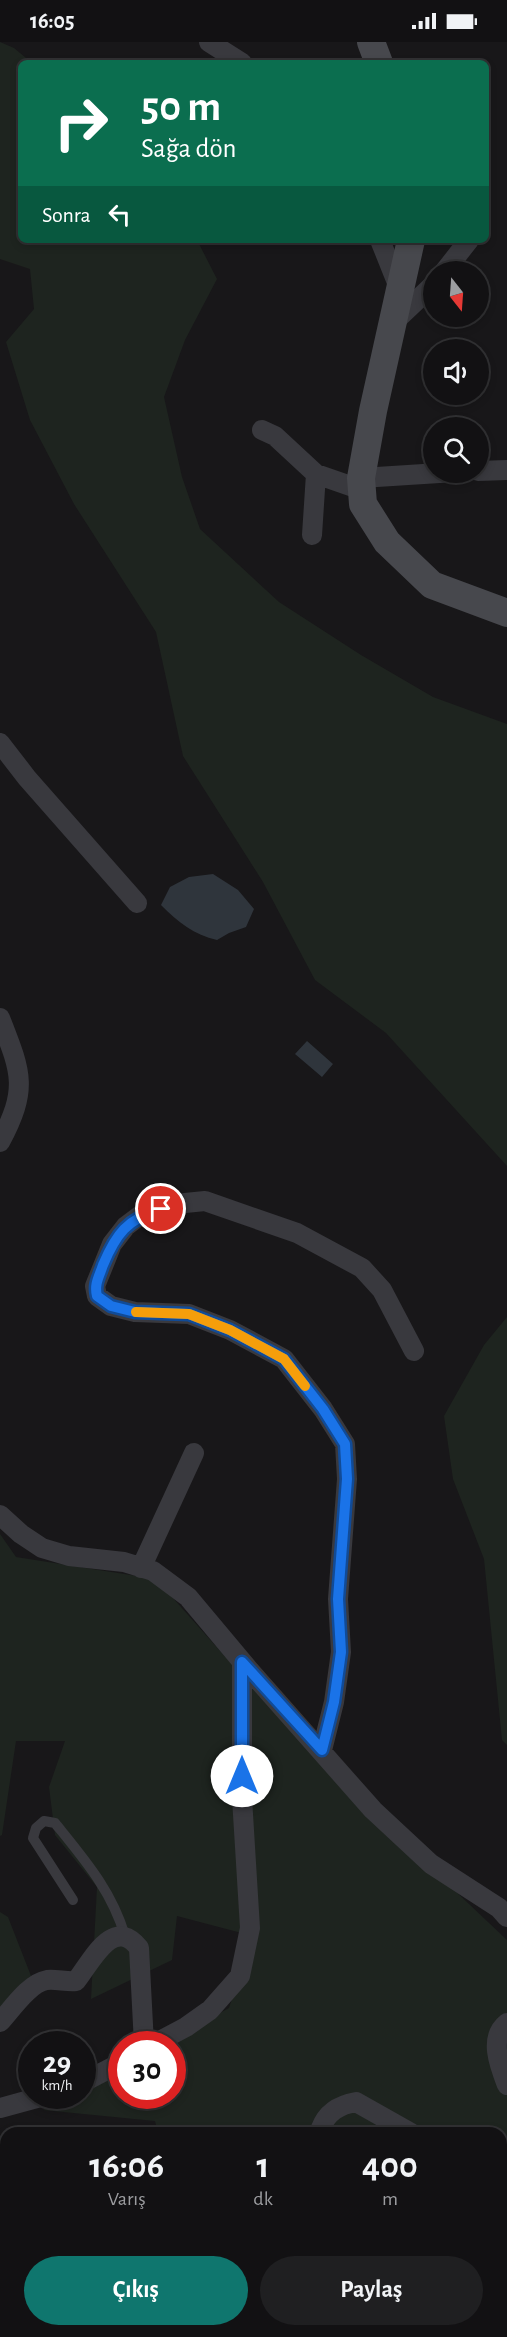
<!DOCTYPE html>
<html lang="tr">
<head>
<meta charset="utf-8">
<style>
	:root { --surface:#121113; --page:#1f1f21; --text:#f1f3f6; --muted:#9c9da0; --line:#313133; --accent:#0f766e }
	body { margin:0; font-family:"Alegreya Sans",sans-serif; background:var(--page); color:var(--text); height:100vh; display:flex; flex-direction:column; font-size:22px; white-space:nowrap }
	* { box-sizing:border-box; margin:0 }
	p { font-size:20px; color:var(--muted) }
	.icon { flex:none; width:33px; height:33px; fill:none; stroke:currentColor; stroke-width:2; stroke-linecap:round; stroke-linejoin:round }
	.map { position:relative; flex:1; overflow:hidden }
	.drawer { position:absolute; left:0px; top:2085px; width:507px; height:210px; display:flex; flex-direction:column; background:var(--surface); border-radius:18px 18px 0 0; box-shadow:0 3px 9px #0003,0 0 0 2px var(--line) }
	.drawer>* { flex:none }
	.banner { position:absolute; left:18px; top:18px; width:471px; height:183px; border-radius:9px; box-shadow:0 3px 9px #0003,0 0 0 2px var(--line); background:#0b6e4f; color:#fff; overflow:hidden }
	.needle { width:39px; rotate:163deg }
	.fabs { position:absolute; left:423px; top:219px; display:grid; gap:12px }
	.fabs a { display:grid; place-items:center; width:66px; height:66px; border-radius:50%; background:var(--surface); box-shadow:0 3px 9px #0003,0 0 0 2px var(--line); font-size:30px }
	.speed { position:absolute; left:18px; top:1989px; display:flex; gap:12px; font-size:30px; font-weight:700; text-align:center }
	.speed>* { display:grid; place-content:center; width:78px; height:78px; border-radius:50%; background:var(--surface); box-shadow:0 3px 9px #0003,0 0 0 2px var(--line); line-height:1 }
	.speed small { font-size:15px; font-weight:400 }
	.speed .limit { border:9px solid #d22; background:#fff; color:#111 }
	.pin { position:absolute; display:grid; place-items:center; width:51px; height:51px; color:#fff; margin:-26px; border:3px solid #fff; border-radius:50%; box-shadow:0 2px 6px #0007 }
	.me { position:absolute; width:66px; margin:-33px; rotate:0deg; stroke-linejoin:round; filter:drop-shadow(0 0 4px #0008) }
	.turn { display:flex; align-items:center; gap:21px; height:126px; padding:0 24px; font-size:27px }
	.turn .icon { width:78px; height:78px; stroke-width:2.5 }
	.turn b { display:block; font-size:42px; line-height:51px }
	.then { display:flex; align-items:center; height:57px; padding:0 24px; background:#0003; gap:12px; font-size:22px }
	.eta { display:flex; justify-content:space-evenly; align-items:center; height:102px; text-align:center }
	.eta b { font-size:36px; font-weight:700; line-height:42px }
	.action { display:flex; gap:12px; margin-top:auto; padding:12px 24px }
	.action a { flex:1; height:69px; border-radius:36px; background:var(--accent); color:#fff; font-size:24px; font-weight:700; line-height:69px; text-align:center }
	.action a+a { background:var(--page); color:var(--text) }
	.status { display:flex; justify-content:space-between; align-items:center; height:42px; padding:0 30px; background:var(--surface); direction:ltr }
	.status svg { height:16px; fill:currentColor }
	.map>svg:first-child { display:block }
</style>
</head>
<body>
<div class="status"><b>16:05</b><svg viewBox="0 0 49 12"><path d="M0 12V9h3v3zM5 12V6h3v6zM10 12V3h3v9zM15 12V0h3v12zM26 1h20v11H26zM47 4h2v5h-2z"/></svg></div>
<div class="map">
<svg width="507" height="2295" viewBox="0 0 507 2295">
	<rect width="100%" height="100%" fill="#181719"/>
	<path fill="#1e241f" d="M 0,0 L 14,6 L 32,21 L 21,21 L 21,198 L 197,198 L 217,237 L 185,298 L 164,355 L 182,435 L 200,487 L 279,560 L 361,613 L 433,655 L 507,682 L 507,1124 L 386,991 L 315,938 L 263,840 L 183,714 L 156,590 L 74,462 L 30,378 L 6,300 L 34,267 L 30,227 L 0,217 Z
		M 507,1275 L 507,1703 L 502,1698 L 484,1517 L 453,1437 L 444,1374 L 484,1303 Z
		M 0,1492 L 16,1515 L 156,1537 L 318,1719 L 507,1898 L 507,2295 L 0,2295 L 0,2125 L 6,2124 L 6,2289 L 501,2289 L 501,2091 L 158,2091 L 155,2079 L 43,2068 L 69,2054 L 82,2054 L 83,2046 L 121,2025 L 122,2054 L 172,2054 L 172,2002 L 163,2002 L 229,1966 L 253,1894 L 177,1874 L 172,1918 L 91,1957 L 97,1845 L 55,1793 L 49,1745 L 65,1699 L 16,1699 L 2,1793 L 0,1794 Z
		M 0,1870 L 8,1875 L 33,1939 L 0,1972 Z"/>
	<path fill="#2f353c" d="M 213,832 L 238,848 L 254,867 L 246,885 L 229,891 L 217,898 C 194,893 178,880 161,863 L 170,845 L 189,835 Z
		M 307,999 L 333,1022 L 322,1035 L 295,1012 Z"/>
	<g fill="none" stroke-linecap="round" stroke-linejoin="round">
		<path stroke="#39393e" stroke-width="10" d="M 73,1858 L 33,1796 L 36,1786 L 44,1779 L 55,1781 C 84,1817 112,1849 125,1894"/>
		<path stroke="#39393e" stroke-width="20" d="M 209,0 L 242,21
			M 380,198 L 400,248
			M 444,230 L 469,198
			M 394,280 L 434,242
			M 262,388 L 275,394 L 316,432 L 362,448
			M 478,429 L 507,428
			M 361,436 L 455,430
			M 312,493 L 316,432
			M 0,701 L 27,736 L 137,861
			M 0,976 C 21,1030 29,1046 0,1100
			M 0,1473 L 21,1492 L 42,1506 L 69,1514 L 124,1520 L 153,1529 L 188,1555 L 250,1629 L 373,1768 L 431,1822 L 499,1866 L 507,1875
			M 141,1526 L 194,1411
			M 322,1708 L 334,1660 L 341,1610 L 338,1557 L 347,1437 L 345,1402 L 323,1367 L 284,1317 L 230,1288 L 189,1272 L 135,1270 L 111,1264 L 97,1254 L 95,1244 L 112,1202 L 126,1184 L 142,1172 L 185,1161 L 205,1159 L 297,1191 L 362,1226 L 382,1248 L 414,1309
			M 0,1980 C 12,1967 29,1941 47,1938 C 56,1937 67,1940 76,1939 C 92,1919 113,1873 139,1906 L 144,2002
			M 507,1981 C 488,1996 500,2025 507,2043
			M 154,2002 L 186,1985 L 210,1968 L 240,1934 L 250,1886 L 242,1756 L 242,1620
			M 82,2041 L 122,2020
			M 0,2066 L 44,2054
			M 323,2091 L 321,2086 C 327,2070 339,2063 356,2060 L 411,2091
			M 501,2221 L 507,2224
			M 261,2295 L 262,2289
			M 359,2295 L 364,2289"/>
		<path stroke="#47484d" stroke-width="28" d="M 371,0 L 379,21
			M 411,198 L 373,369 L 361,436 L 363,462 L 387,500 L 432,543 L 507,571"/>
	</g>
	<g fill="none" stroke-linecap="round" stroke-linejoin="round">
		<g stroke="#114b97" stroke-width="15">
			<path id="route" d="M 161,1167 C 127,1177 116,1192 103,1223 C 99,1235 94,1242 97,1254 L 111,1264 L 135,1270 L 189,1272 L 230,1288 L 284,1317 L 323,1367 L 345,1402 L 347,1437 L 338,1557 L 341,1610 L 334,1660 L 322,1708 L 242,1620 L 242,1734"/>
		</g>
		<use href="#route" stroke="#1a73e8" stroke-width="10"/>
		<path stroke="#f59e0b" stroke-width="10" d="M 136,1270 L 189,1272 L 230,1288 L 284,1317 L 305,1344"/>
	</g>
</svg>
<div class="fabs">
<a><svg class="needle" viewBox="-14 -14 28 28"><path d="M0-13l5 13h-10z" fill="#e53935"/><path d="M0 13l5-13h-10z" fill="#9c9da0"/></svg></a>
<a><svg class="icon" aria-label="sound" viewBox="0 0 24 24"><path d="M4 9h4l5-4v14l-5-4H4zM17 9q2 3 0 6"/></svg></a>
<a><svg class="icon" aria-label="search" viewBox="0 0 24 24"><circle cx="10" cy="10" r="6"/><path d="M15 15l6 6"/></svg></a>
</div>
<div class="speed"><div>29<small>km/h</small></div><div class="limit">30</div></div>
<div class="pin" style="left:161px;top:1167px;background:#d93025"><svg class="icon" aria-label="arrive" viewBox="0 0 24 24"><path d="M6 21V4h12l-3 4 3 4H6"/></svg></div>
<svg class="me" style="left:242px;top:1734px" viewBox="-20 -20 40 40"><circle r="19" fill="#fff"/><path d="M0-13L10 11 0 6-10 11z" fill="#1a73e8"/></svg>
<div class="banner">
<div class="turn"><svg class="icon" aria-label="right" viewBox="0 0 24 24"><path d="M7 20v-9h11M14 6l5 5-5 5"/></svg><div><b>50 m</b>Sağa dön</div></div>
<div class="then">Sonra<svg class="icon" aria-label="left" viewBox="0 0 24 24"><path d="M17 20v-9H6M10 6l-5 5 5 5"/></svg></div>
</div>
<section class="drawer">
<div class="eta">
<div><b>16:06</b><p>Varış</p></div>
<div><b>1</b><p>dk</p></div>
<div><b>400</b><p>m</p></div>
</div>
<div class="action"><a>Çıkış</a><a>Paylaş</a></div>
</section>
</div>
</body>
</html>
